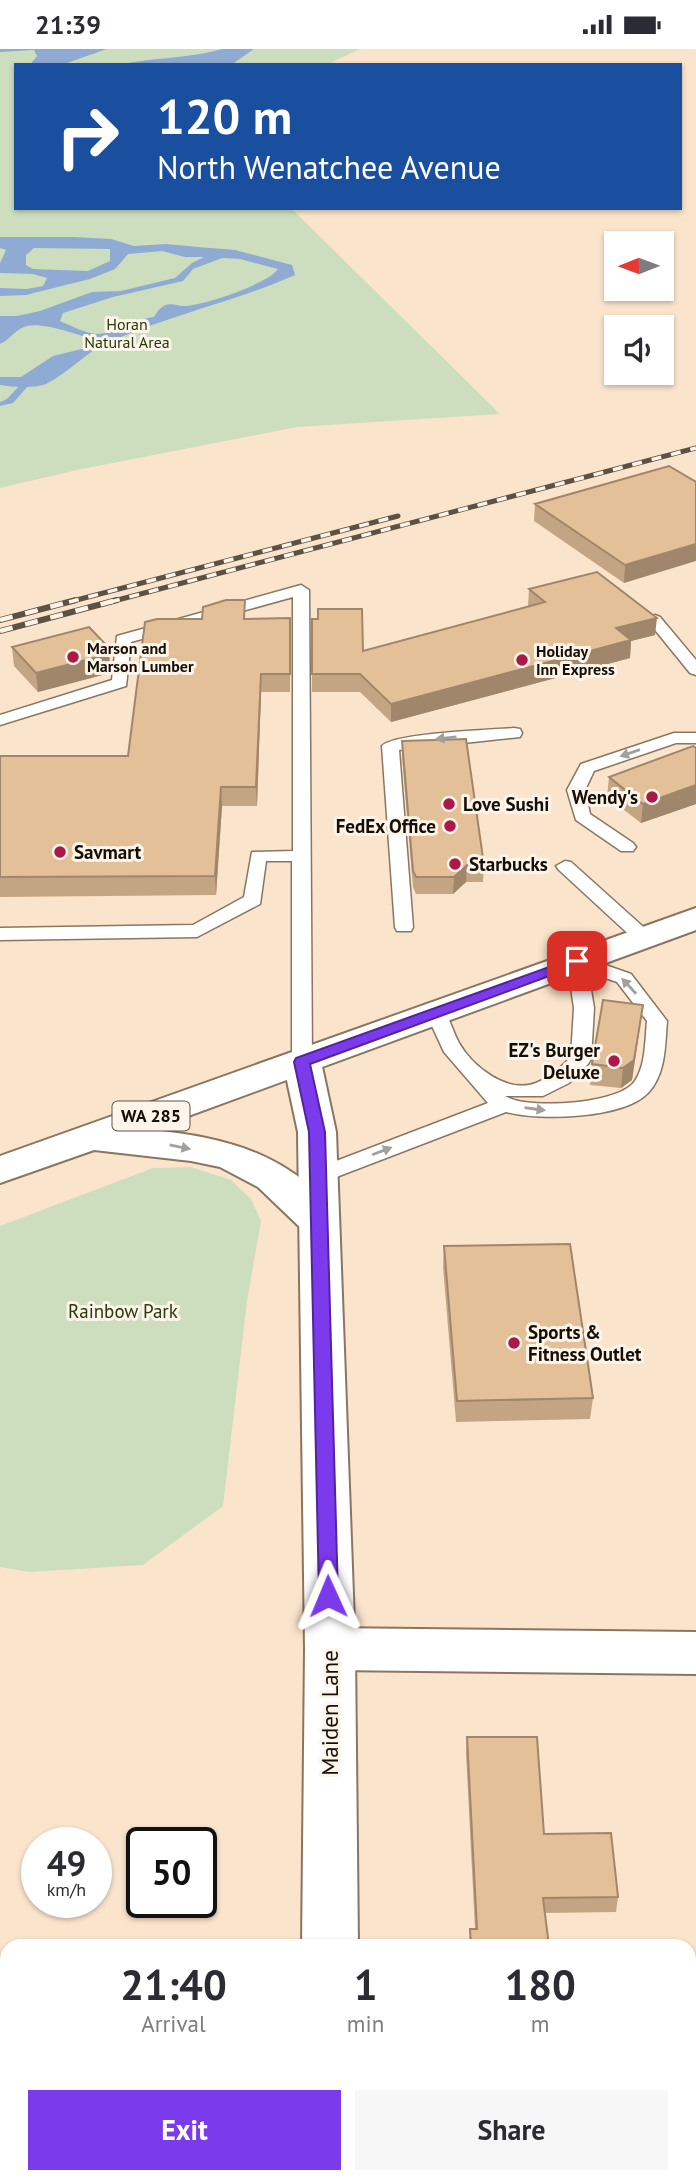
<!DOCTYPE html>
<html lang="en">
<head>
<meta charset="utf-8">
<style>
	:root { --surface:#fff; --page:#f7f7f7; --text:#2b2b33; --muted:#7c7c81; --accent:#7c3aed }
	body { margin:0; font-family:"PT Sans",sans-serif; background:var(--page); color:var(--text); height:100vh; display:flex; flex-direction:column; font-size:26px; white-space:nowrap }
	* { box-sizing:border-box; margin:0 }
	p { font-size:23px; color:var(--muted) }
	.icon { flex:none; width:38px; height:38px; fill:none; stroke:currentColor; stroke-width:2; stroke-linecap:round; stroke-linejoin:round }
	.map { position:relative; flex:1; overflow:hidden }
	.sheet { position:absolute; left:0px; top:1890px; width:696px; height:245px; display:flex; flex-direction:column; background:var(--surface); border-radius:21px 21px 0 0; box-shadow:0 2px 5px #0004 }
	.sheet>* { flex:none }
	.hud { position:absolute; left:14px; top:14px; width:668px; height:147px; border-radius:0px; box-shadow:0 2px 5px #0004; background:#1a4fa0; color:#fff; overflow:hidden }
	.needle { width:46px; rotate:269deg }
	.buttons { position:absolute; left:604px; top:182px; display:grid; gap:14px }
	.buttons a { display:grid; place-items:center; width:70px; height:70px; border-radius:0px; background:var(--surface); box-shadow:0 2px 5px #0004; font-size:35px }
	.speed { position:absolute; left:21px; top:1778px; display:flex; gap:14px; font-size:35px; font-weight:700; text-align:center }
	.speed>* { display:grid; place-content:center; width:91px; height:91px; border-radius:50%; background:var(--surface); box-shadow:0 2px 5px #0004; line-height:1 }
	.speed small { font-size:18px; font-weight:400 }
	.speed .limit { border:4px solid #111; border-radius:10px; background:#fff; color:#111 }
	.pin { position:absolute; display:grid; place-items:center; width:60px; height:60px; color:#fff; margin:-30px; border-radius:14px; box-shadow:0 4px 10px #0006 }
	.me { position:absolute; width:77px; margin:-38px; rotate:359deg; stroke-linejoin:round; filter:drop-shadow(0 0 5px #0008) }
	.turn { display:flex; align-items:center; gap:24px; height:147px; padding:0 28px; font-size:32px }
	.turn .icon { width:91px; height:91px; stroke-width:2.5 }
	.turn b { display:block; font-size:49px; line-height:60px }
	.eta { display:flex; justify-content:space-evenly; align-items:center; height:119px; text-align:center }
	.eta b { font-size:42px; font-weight:600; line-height:49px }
	.button { display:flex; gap:14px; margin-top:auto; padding:14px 28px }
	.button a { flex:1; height:80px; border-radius:0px; background:var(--accent); color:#fff; font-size:28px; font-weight:600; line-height:80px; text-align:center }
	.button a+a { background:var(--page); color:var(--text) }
	.status { display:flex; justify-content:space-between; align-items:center; height:49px; padding:0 35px; background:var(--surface); direction:ltr }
	.status svg { height:19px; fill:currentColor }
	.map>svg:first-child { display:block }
</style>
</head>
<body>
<div class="status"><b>21:39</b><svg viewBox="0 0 49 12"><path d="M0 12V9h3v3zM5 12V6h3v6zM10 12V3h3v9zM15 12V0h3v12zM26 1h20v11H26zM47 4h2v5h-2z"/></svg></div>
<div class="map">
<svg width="696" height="2135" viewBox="0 0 696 2135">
	<rect width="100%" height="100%" fill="#fbe4cc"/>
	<path fill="#cddebf" d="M 0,0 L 360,0 L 326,16 L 16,16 L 16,159 L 291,159 L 500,365 L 297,378 L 77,421 L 0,439 Z
		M 191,1118 L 231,1131 L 251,1150 L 261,1172 L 247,1252 L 223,1457 L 143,1516 L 29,1523 L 0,1518 L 0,1177 L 153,1119 Z"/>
	<path fill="#8faad3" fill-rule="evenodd" d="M 0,0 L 107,0 L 61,16 L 30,16 L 37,7 L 34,1 L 0,3 Z
		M 222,0 L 254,0 L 231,16 L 118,16 C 153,8 189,10 222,0 Z
		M 0,188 L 73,188 L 111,190 L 134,197 L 166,195 L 198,198 L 235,201 L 292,216 L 295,226 C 234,253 168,266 107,294 C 85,304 69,323 48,334 C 36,340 13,338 0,336 L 0,328 L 21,328 L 53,307 L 86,299 L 92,290 C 76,285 43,273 27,277 C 15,280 10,291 0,295 L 0,267 L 17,267 L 40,262 L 92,243 L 121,242 L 175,229 L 192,214 L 204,208 L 185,208 L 162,202 L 128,205 L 115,220 L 90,230 L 26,246 L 0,247 L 0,239 L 27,240 L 43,237 L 47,229 L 33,225 L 0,224 L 0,214 L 6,201 L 0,199 ZM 34,199 L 110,200 L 110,212 L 88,222 L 33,220 L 26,216 L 26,206 ZM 222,209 L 240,210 L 278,220 C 268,235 200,258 182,257 C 174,256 168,253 161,259 C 158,261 156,265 154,268 C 135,270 117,285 96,285 C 84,284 70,276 60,272 L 63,264 L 113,248 L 183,232 L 193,220 Z"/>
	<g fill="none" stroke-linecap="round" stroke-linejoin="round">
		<path fill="#8faad3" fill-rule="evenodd" d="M 21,335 L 28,337 L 13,354 L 0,357 L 0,353 L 7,350 Z"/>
		<g stroke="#8a7660" stroke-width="3">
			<path id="service" d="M 301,536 L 309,541 L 312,1013 L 309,1018 L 295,1018 L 292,1013 L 292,812 L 266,812 L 260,855 L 197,888 L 0,891 L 0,879 L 193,876 L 244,848 L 252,803 L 293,802 L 293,548 L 131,593 L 126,637 L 0,676 L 0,666 L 112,631 L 117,587 Z
				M 655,566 L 660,568 L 696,611 L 696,626 L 690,624 L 647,571 Z
				M 514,679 L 520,680 L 522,684 L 520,688 L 399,701 L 413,878 L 411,882 L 397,882 L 395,878 L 382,697 C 394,684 491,681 514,679 Z
				M 674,684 L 696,684 L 696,694 L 676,694 L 594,722 L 585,741 L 590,765 L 633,794 L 636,798 L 633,802 L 621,802 L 576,771 L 567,741 L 581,715 Z
				M 565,812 L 571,813 L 650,884 L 653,888 L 650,892 L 636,892 L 559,821 L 556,817 Z
				M 577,906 L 631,925 L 667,972 C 665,996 666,1025 648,1044 C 623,1070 538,1072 506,1063 L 326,1132 L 318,1134 L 310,1132 L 307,1127 L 310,1122 L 488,1054 L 444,1003 L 426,964 L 429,960 L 443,960 C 450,970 453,983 459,994 C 473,1018 507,1045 536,1034 C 551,1028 560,1019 571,1008 L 574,959 L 567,912 ZM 588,923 L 617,933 L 647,972 C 645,991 646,1015 635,1032 C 620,1055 533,1060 509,1049 L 505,1047 L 543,1047 L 569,1034 L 588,1015 L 591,1010 L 594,959 Z"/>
		</g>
		<g stroke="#8a7660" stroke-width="4">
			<path id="minor" d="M 330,1579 L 696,1583 L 696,1625 L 330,1621 L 313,1615 L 305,1600 L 313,1585 Z"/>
		</g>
		<g stroke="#8a7660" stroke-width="4">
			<path id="secondary" d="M 302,1001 L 315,1005 L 321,1013 L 336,1083 L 355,1600 L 358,1897 L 302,1897 L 305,1600 L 298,1083 L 283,1013 L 289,1005 Z
				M 301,2128 L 361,2128 L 361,2135 L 301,2135 Z"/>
		</g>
		<g stroke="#8a7660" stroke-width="4">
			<path id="primary" d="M 696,859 L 696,881 L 150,1081 C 222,1087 299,1106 339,1173 L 333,1183 L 319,1187 L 305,1183 L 258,1138 L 220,1118 L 191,1112 L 94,1101 L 0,1134 L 0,1107 Z"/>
		</g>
		<use href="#service" fill="#fff" fill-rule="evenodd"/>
		<use href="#minor" fill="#fff" fill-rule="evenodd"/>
		<use href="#secondary" fill="#fff" fill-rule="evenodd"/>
		<use href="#primary" fill="#fff" fill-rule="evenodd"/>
		<g stroke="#5d5144" stroke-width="5">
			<path id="rail-far1" d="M 69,553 L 398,467
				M 110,553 L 696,399"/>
		</g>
		<g stroke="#5d5144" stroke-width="6">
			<path id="rail" d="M 0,571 L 76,551
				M 0,582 L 117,551"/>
		</g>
		<use href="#rail-far1" stroke="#fdf4ea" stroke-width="3.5" stroke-dasharray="10" stroke-linecap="butt"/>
		<use href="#rail" stroke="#fdf4ea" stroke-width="4.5" stroke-dasharray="13" stroke-linecap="butt"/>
	</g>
	<path fill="#c4a583" d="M 669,417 L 624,534 L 534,472 L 535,455 Z
		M 529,540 L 655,586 L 631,592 L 630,609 L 391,673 L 360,643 L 312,643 L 312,570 L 363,602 L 528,557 Z
		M 290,569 L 290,643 L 261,643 L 257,757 L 222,757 L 216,846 L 0,848 L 0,707 L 128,707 L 202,570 Z
		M 12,598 L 109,599 L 110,624 L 38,643 L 14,617 Z
		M 402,692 L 484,816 L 483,833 L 466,833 L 453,845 L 416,845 L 413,838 L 402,708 Z
		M 696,699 L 696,755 L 641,774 L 607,748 L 609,728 Z
		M 643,956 L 632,1031 L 621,1039 L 590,1036 L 592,1015 Z
		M 444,1197 L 593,1349 L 590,1370 L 456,1373 L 443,1218 Z
		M 467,1688 L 544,1785 L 618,1848 L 616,1863 L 545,1864 L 549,1897 L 469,1897 L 470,1880 L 475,1880 L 466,1704 Z"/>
	<path fill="#a0866a" d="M 696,495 L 696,512 L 624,534 L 625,516 Z
		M 657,569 L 655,586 L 631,592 L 630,609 L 391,673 L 391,655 L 616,579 Z
		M 109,599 L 110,624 L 38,643 L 36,624 Z
		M 261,625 L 261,643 L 257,757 L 256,738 Z
		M 696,736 L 696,755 L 641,774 L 643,755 Z
		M 221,738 L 222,757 L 216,846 L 215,827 Z
		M 467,816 L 466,833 L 453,845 L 454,828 Z
		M 643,956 L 632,1031 L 621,1039 L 623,1019 Z"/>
	<path fill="#e4c098" stroke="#a0866a" stroke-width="2" d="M 669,417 L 696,433 L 696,495 L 625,516 L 535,455 Z
		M 597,523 L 657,569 L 616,579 L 631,591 L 391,655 L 360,625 L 312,625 L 312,570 L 318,570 L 318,560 L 362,560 L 363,602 L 545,553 L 529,540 Z
		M 226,551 L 245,551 L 244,570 L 290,569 L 290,625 L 261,625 L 256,738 L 221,738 L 215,827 L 0,828 L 0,707 L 128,707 L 145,573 L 157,570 L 202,570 L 203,558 Z
		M 89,578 L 109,599 L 109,605 L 36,624 L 12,598 Z
		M 466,690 L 484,816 L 467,816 L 454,828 L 416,828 L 413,822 L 402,692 Z
		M 693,697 L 696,699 L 696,736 L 643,755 L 609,728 Z
		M 603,951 L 643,956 L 634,1011 L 623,1019 L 592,1015 Z
		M 570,1195 L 593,1349 L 457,1352 L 444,1197 Z
		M 467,1688 L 537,1688 L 544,1785 L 611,1784 L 618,1848 L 543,1849 L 549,1897 L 471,1897 L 470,1880 L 477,1880 Z"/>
	<defs><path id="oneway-solid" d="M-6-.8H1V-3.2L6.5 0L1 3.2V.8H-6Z" transform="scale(1.75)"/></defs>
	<g fill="#a29f9c">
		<use href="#oneway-solid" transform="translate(446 689) rotate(174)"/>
		<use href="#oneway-solid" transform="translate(630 704) rotate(161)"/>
		<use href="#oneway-solid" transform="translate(629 937) rotate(-133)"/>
		<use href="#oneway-solid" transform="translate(535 1060) rotate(8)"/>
		<use href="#oneway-solid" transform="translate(180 1098) rotate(11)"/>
		<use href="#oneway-solid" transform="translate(382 1102) rotate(-21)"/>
	</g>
	<path fill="#7c3aed" stroke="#51269a" stroke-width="2" d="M 577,908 L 582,909 L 584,912 L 582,915 L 310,1015 L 325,1083 L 338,1547 L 336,1552 L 328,1555 L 321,1552 L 319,1547 L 309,1083 L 294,1013 L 296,1009 Z"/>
	<g fill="#ac1848" stroke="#fdf4ea" stroke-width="2.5">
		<circle cx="73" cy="608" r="7"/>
		<circle cx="522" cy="611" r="7"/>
		<circle cx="652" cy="748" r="7"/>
		<circle cx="449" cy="755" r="7"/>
		<circle cx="450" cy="777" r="7"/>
		<circle cx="60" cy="803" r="7"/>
		<circle cx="455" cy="815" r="7"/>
		<circle cx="614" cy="1012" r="7"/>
		<circle cx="514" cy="1294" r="7"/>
	</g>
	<g text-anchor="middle" stroke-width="6" stroke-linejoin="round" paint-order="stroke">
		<g font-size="16" fill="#253b09" stroke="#fdf4ea">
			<text x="127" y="281">Horan<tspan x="127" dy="18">Natural Area</tspan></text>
		</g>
		<g font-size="16" font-weight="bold" fill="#160f07" stroke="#fdf4ea" text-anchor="start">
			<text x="87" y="605">Marson and<tspan x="87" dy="18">Marson Lumber</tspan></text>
			<text x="536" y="608">Holiday<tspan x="536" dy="18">Inn Express</tspan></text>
		</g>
		<rect fill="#fdf4ea" stroke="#5b544b" stroke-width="2" x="112.5" y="1052.5" width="77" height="29" rx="5"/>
		<g font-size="18" font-weight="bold" fill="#160f07">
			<text x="151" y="1073">WA 285</text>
		</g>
		<g font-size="19" font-weight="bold" fill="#160f07" stroke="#fdf4ea" text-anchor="start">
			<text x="638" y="755" text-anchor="end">Wendy's</text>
			<text x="463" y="762">Love Sushi</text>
			<text x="436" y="784" text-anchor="end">FedEx Office</text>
			<text x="74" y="810">Savmart</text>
			<text x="469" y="822">Starbucks</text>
			<text x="600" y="1008" text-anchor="end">EZ's Burger<tspan x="600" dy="22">Deluxe</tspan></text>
			<text x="528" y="1290">Sports &amp;<tspan x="528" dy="22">Fitness Outlet</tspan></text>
		</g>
		<g font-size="19" fill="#253b09" stroke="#fdf4ea">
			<text x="123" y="1269">Rainbow Park</text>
		</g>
		<g font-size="23" fill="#160f07" stroke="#fdf4ea">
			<text transform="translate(330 1664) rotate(-90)" y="8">Maiden Lane</text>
		</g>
	</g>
</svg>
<div class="buttons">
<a><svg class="needle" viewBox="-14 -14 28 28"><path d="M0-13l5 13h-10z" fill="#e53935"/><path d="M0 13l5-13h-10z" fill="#7c7c81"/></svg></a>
<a><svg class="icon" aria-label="sound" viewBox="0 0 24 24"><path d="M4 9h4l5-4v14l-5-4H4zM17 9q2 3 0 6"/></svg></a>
</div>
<div class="speed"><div>49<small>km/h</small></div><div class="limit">50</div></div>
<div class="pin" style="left:577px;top:912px;background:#d93025"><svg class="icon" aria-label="arrive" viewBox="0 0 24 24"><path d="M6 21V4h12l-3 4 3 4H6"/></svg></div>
<svg class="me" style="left:328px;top:1547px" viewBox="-20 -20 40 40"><path d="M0-17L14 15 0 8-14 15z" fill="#7c3aed" stroke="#fff" stroke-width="4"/></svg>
<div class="hud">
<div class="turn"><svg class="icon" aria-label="right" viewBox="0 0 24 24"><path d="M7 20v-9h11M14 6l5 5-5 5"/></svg><div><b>120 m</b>North Wenatchee Avenue</div></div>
</div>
<section class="sheet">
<div class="eta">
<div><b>21:40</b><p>Arrival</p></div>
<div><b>1</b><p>min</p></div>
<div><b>180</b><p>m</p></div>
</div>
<div class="button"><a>Exit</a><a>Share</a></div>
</section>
</div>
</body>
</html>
